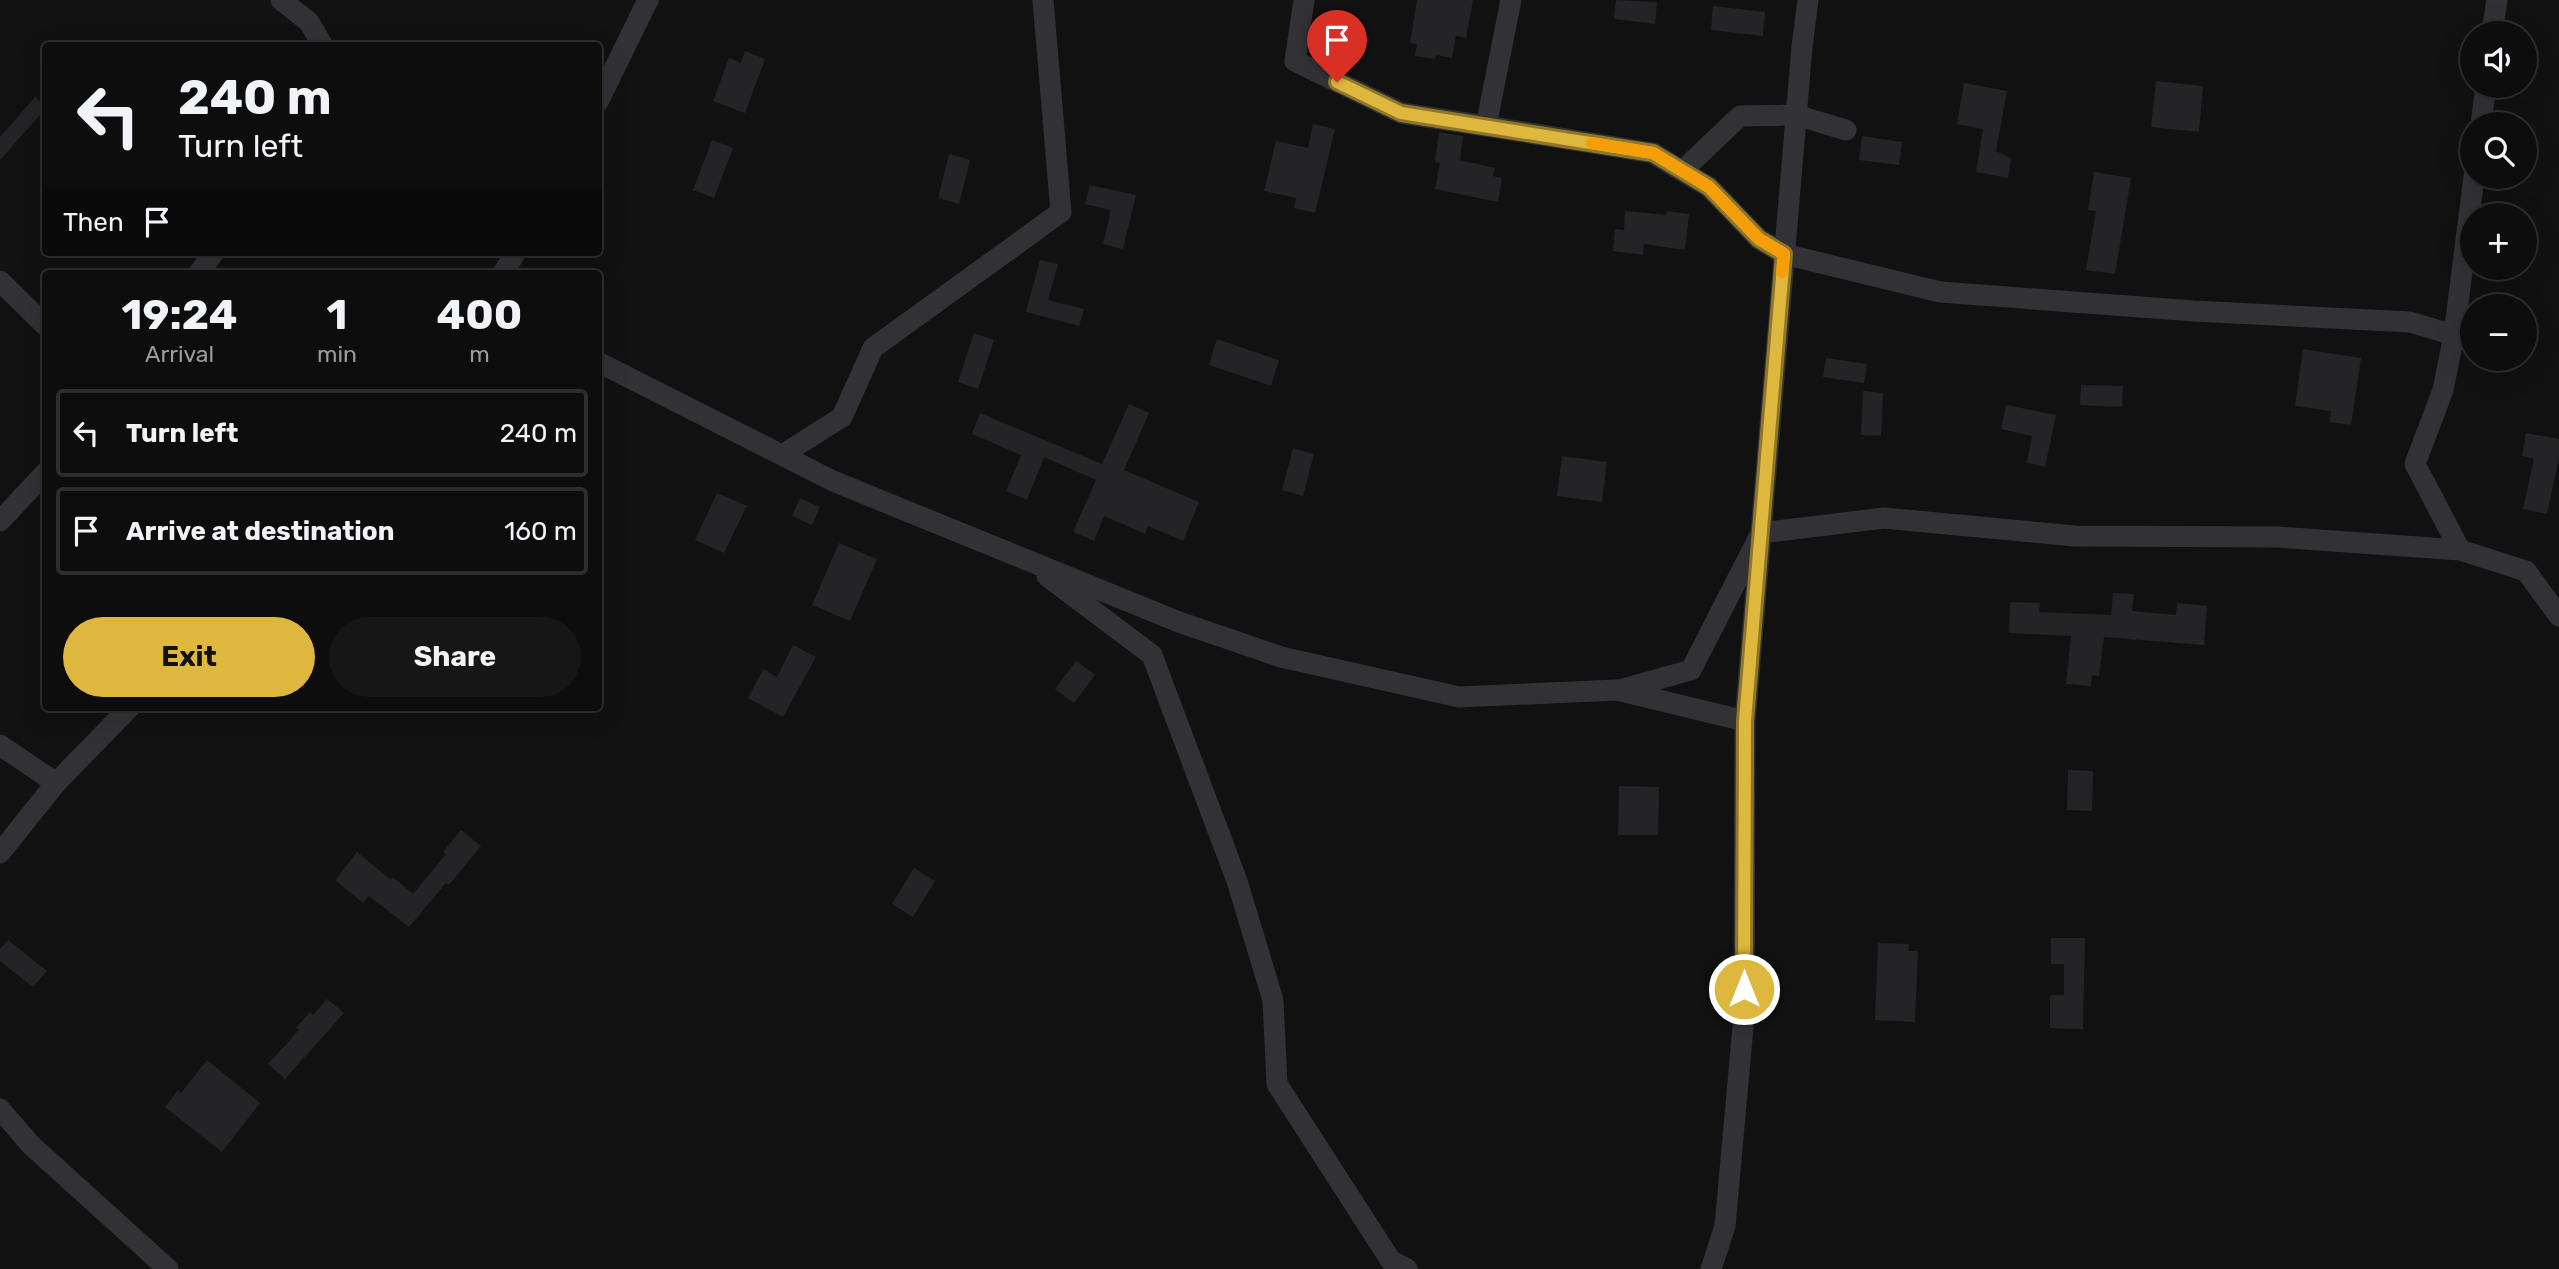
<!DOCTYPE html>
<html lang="en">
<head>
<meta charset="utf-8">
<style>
	:root { --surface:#0d0d0e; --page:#161617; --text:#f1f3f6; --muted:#9a9c9e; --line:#2d2d2e; --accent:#ddb73e }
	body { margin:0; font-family:Rubik,sans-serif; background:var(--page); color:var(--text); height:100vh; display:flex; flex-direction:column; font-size:26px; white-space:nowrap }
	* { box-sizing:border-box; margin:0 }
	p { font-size:23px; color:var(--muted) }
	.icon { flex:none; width:38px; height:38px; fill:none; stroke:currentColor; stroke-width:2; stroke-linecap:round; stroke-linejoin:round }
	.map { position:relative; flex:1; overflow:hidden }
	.panel { position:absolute; left:42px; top:270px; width:560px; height:441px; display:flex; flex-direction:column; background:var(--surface); border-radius:7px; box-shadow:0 7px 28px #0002,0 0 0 2px var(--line) }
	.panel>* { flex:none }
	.guide { position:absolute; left:42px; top:42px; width:560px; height:214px; border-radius:7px; box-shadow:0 7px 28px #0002,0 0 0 2px var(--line); background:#0d0d0e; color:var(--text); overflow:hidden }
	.tools { position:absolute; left:2460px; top:21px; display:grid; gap:14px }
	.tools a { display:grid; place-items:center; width:77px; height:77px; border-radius:50%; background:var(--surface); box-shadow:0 7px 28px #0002,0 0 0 2px var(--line); font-size:35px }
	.pin { position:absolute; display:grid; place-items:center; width:60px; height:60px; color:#fff; margin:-72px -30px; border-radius:50% 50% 50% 0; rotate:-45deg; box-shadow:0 0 7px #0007 }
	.pin .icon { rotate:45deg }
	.me { position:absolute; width:77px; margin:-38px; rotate:0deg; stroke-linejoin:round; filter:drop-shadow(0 0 5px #0008) }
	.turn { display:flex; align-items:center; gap:24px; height:147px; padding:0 21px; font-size:32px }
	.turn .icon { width:91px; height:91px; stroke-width:2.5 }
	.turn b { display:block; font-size:49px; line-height:60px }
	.then { display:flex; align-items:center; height:66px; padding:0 21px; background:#0003; gap:14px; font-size:26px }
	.eta { display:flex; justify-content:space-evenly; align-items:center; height:119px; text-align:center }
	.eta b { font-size:42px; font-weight:700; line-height:49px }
	.button { display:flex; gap:14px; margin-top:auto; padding:14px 21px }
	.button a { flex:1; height:80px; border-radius:42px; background:var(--accent); color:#111; font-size:28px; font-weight:700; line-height:80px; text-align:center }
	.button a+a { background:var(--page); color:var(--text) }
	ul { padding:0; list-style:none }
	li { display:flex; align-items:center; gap:21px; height:88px; margin:0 14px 10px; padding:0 7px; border:4px solid var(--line); border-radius:7px }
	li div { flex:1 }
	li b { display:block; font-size:26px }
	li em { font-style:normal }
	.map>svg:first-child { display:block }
</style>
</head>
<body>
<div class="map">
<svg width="2559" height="1269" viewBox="0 0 2559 1269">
	<rect width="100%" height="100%" fill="#111112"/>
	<path fill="#242426" d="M 1417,0 L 1473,0 L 1466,38 L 1456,36 L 1452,58 L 1436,55 L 1435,59 L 1415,56 L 1417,44 L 1410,43 Z
		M 1616,0 L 1657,2 L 1655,24 L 1614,19 Z
		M 1713,6 L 1765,12 L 1763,36 L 1711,30 Z
		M 745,51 L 765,59 L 745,113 L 713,101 L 729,58 L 741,63 Z
		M 2156,81 L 2203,86 L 2199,132 L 2151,127 Z
		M 1964,83 L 2007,91 L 1996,151 L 2011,158 L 2008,178 L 1976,172 L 1983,129 L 1957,124 Z
		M 35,97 L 46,108 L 0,160 L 0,137 Z
		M 1313,124 L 1335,129 L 1315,213 L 1294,208 L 1296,198 L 1264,191 L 1276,141 L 1308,148 Z
		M 1439,132 L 1463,136 L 1460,160 L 1495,168 L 1493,176 L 1502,178 L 1498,202 L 1435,189 L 1440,163 L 1435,162 Z
		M 1862,136 L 1902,142 L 1899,165 L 1859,160 Z
		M 712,140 L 733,148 L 714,198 L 693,190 Z
		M 949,154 L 970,160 L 959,204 L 938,198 Z
		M 2094,172 L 2131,178 L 2115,274 L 2086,270 L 2096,211 L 2088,210 Z
		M 1090,185 L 1136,195 L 1123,249 L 1103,244 L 1111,210 L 1085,204 Z
		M 1625,211 L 1666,215 L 1667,211 L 1689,214 L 1685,250 L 1644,244 L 1643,255 L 1613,251 L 1615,229 L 1624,230 Z
		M 1040,260 L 1058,264 L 1048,300 L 1084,309 L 1079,326 L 1026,312 Z
		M 974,333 L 994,340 L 978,389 L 958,382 Z
		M 1217,339 L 1279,360 L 1271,386 L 1209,365 Z
		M 2303,349 L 2361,358 L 2351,425 L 2329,422 L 2331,411 L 2295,406 Z
		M 1826,358 L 1867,364 L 1864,383 L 1823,377 Z
		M 2081,385 L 2123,386 L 2122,407 L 2080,405 Z
		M 1863,391 L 1883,393 L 1881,436 L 1861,435 Z
		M 1129,404 L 1149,413 L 1124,470 L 1199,502 L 1183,541 L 1148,526 L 1145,534 L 1104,516 L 1094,541 L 1073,532 L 1096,480 L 1044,457 L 1027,500 L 1006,491 L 1021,455 L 972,434 L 980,413 L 1102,464 Z
		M 2006,405 L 2056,415 L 2045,467 L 2027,463 L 2032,436 L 2001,429 Z
		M 2526,433 L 2559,439 L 2559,458 L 2547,514 L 2523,509 L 2534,459 L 2522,456 Z
		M 1293,448 L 1314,454 L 1303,496 L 1282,490 Z
		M 1562,456 L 1607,462 L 1602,502 L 1557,496 Z
		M 717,493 L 747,506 L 724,553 L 695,540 Z
		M 800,498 L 820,507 L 812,525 L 792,516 Z
		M 839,543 L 877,559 L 850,621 L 812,605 Z
		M 2113,593 L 2134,594 L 2132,611 L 2176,615 L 2177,603 L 2207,606 L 2204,645 L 2104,637 L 2099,676 L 2092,675 L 2091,686 L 2066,684 L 2071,636 L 2009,633 L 2010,602 L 2040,603 L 2039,612 L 2111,615 Z
		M 793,645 L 816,657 L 783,717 L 748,698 L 763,669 L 777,677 Z
		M 1076,661 L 1095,675 L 1074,703 L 1055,689 Z
		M 2068,770 L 2093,771 L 2092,811 L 2067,810 Z
		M 1619,786 L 1659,787 L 1658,835 L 1618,835 Z
		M 461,830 L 481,846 L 449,885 L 446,883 L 409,927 L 369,896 L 363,903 L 335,880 L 357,852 L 391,880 L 393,877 L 413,894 L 446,854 L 443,852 Z
		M 914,868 L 935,881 L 913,917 L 892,904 Z
		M 2051,938 L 2085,938 L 2083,1029 L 2050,1028 L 2050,995 L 2064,995 L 2064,964 L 2051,964 Z
		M 8,940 L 47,971 L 33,987 L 0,961 L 0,949 Z
		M 1878,943 L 1909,944 L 1908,951 L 1918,951 L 1915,1022 L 1875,1020 Z
		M 327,999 L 344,1013 L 285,1079 L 268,1064 L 299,1030 L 296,1028 L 310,1012 L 313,1015 Z
		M 207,1060 L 260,1103 L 222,1152 L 165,1107 L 178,1090 L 181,1093 Z"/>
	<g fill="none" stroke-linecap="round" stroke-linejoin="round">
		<path stroke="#323236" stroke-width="21" d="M 281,0 L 309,22 L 323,46
			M 1304,0 L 1295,61 L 1401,113 L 1486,126 L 1511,0
			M 2492,33 L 2497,0
			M 598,102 L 648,0
			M 2481,124 L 2486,86
			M 1486,126 L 1653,153 L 1682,171 L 1740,116 L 1796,115 L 1846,130
			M 1682,171 L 1709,187 L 1759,239 L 1784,254 L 1940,292 L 2194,311 L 2410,322 L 2454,335 L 2443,390 L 2415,464 L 2460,550
			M 199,273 L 214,252
			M 503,273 L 516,252
			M 0,281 L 46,326
			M 2454,335 L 2474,177
			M 598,362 L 833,481 L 1179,622 L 1281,657 L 1459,697 L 1617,690 L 1745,721
			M 782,455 L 842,417 L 873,348 L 1061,212 L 1043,0
			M 0,521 L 46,472
			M 1047,576 L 1152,655 L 1237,881 L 1273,1000 L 1277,1084 L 1391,1261 L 1407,1269
			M 1619,690 L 1691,670 L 1761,533 L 1884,518 L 2075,536 L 2277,537 L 2460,550 L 2526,571 L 2559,616
			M 0,745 L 56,783
			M 0,853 L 56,783 L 130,707
			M 0,1109 L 31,1145 L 168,1269
			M 1711,1269 L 1725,1226 L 1744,1016 L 1745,721 L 1802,47 L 1808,0"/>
	</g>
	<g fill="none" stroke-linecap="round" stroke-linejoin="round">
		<g stroke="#907728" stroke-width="18">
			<path id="route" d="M 1337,82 L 1401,113 L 1653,153 L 1709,187 L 1759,239 L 1784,254 L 1745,721 L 1744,989"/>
		</g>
		<use href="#route" stroke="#ddb73e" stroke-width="12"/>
		<path stroke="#f59e0b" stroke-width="12" d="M 1592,143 L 1653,153 L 1709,187 L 1759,239 L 1784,254 L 1782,272"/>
	</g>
</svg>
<div class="tools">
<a><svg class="icon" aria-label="sound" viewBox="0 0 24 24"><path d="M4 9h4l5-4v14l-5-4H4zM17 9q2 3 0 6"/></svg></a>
<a><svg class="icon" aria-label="search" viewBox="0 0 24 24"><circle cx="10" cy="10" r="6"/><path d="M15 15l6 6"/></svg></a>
<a>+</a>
<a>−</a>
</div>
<div class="pin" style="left:1337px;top:82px;background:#d93025"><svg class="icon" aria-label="arrive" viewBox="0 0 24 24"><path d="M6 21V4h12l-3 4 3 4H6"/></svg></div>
<svg class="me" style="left:1744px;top:989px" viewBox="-20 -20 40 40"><circle r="17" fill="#ddb73e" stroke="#fff" stroke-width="3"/><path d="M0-11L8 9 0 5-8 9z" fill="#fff"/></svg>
<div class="guide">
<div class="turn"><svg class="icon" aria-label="left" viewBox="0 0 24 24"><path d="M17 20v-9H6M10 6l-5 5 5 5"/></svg><div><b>240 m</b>Turn left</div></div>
<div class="then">Then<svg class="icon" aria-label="arrive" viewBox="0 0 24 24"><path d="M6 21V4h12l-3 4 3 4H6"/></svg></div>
</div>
<section class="panel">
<div class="eta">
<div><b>19:24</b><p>Arrival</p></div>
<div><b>1</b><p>min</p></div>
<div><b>400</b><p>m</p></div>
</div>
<ul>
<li><svg class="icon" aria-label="left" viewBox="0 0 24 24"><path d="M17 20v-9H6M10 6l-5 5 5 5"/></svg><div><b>Turn left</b></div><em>240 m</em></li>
<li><svg class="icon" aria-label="arrive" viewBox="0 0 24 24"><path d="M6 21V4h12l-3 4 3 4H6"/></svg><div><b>Arrive at destination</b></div><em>160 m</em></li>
</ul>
<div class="button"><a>Exit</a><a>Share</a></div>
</section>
</div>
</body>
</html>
